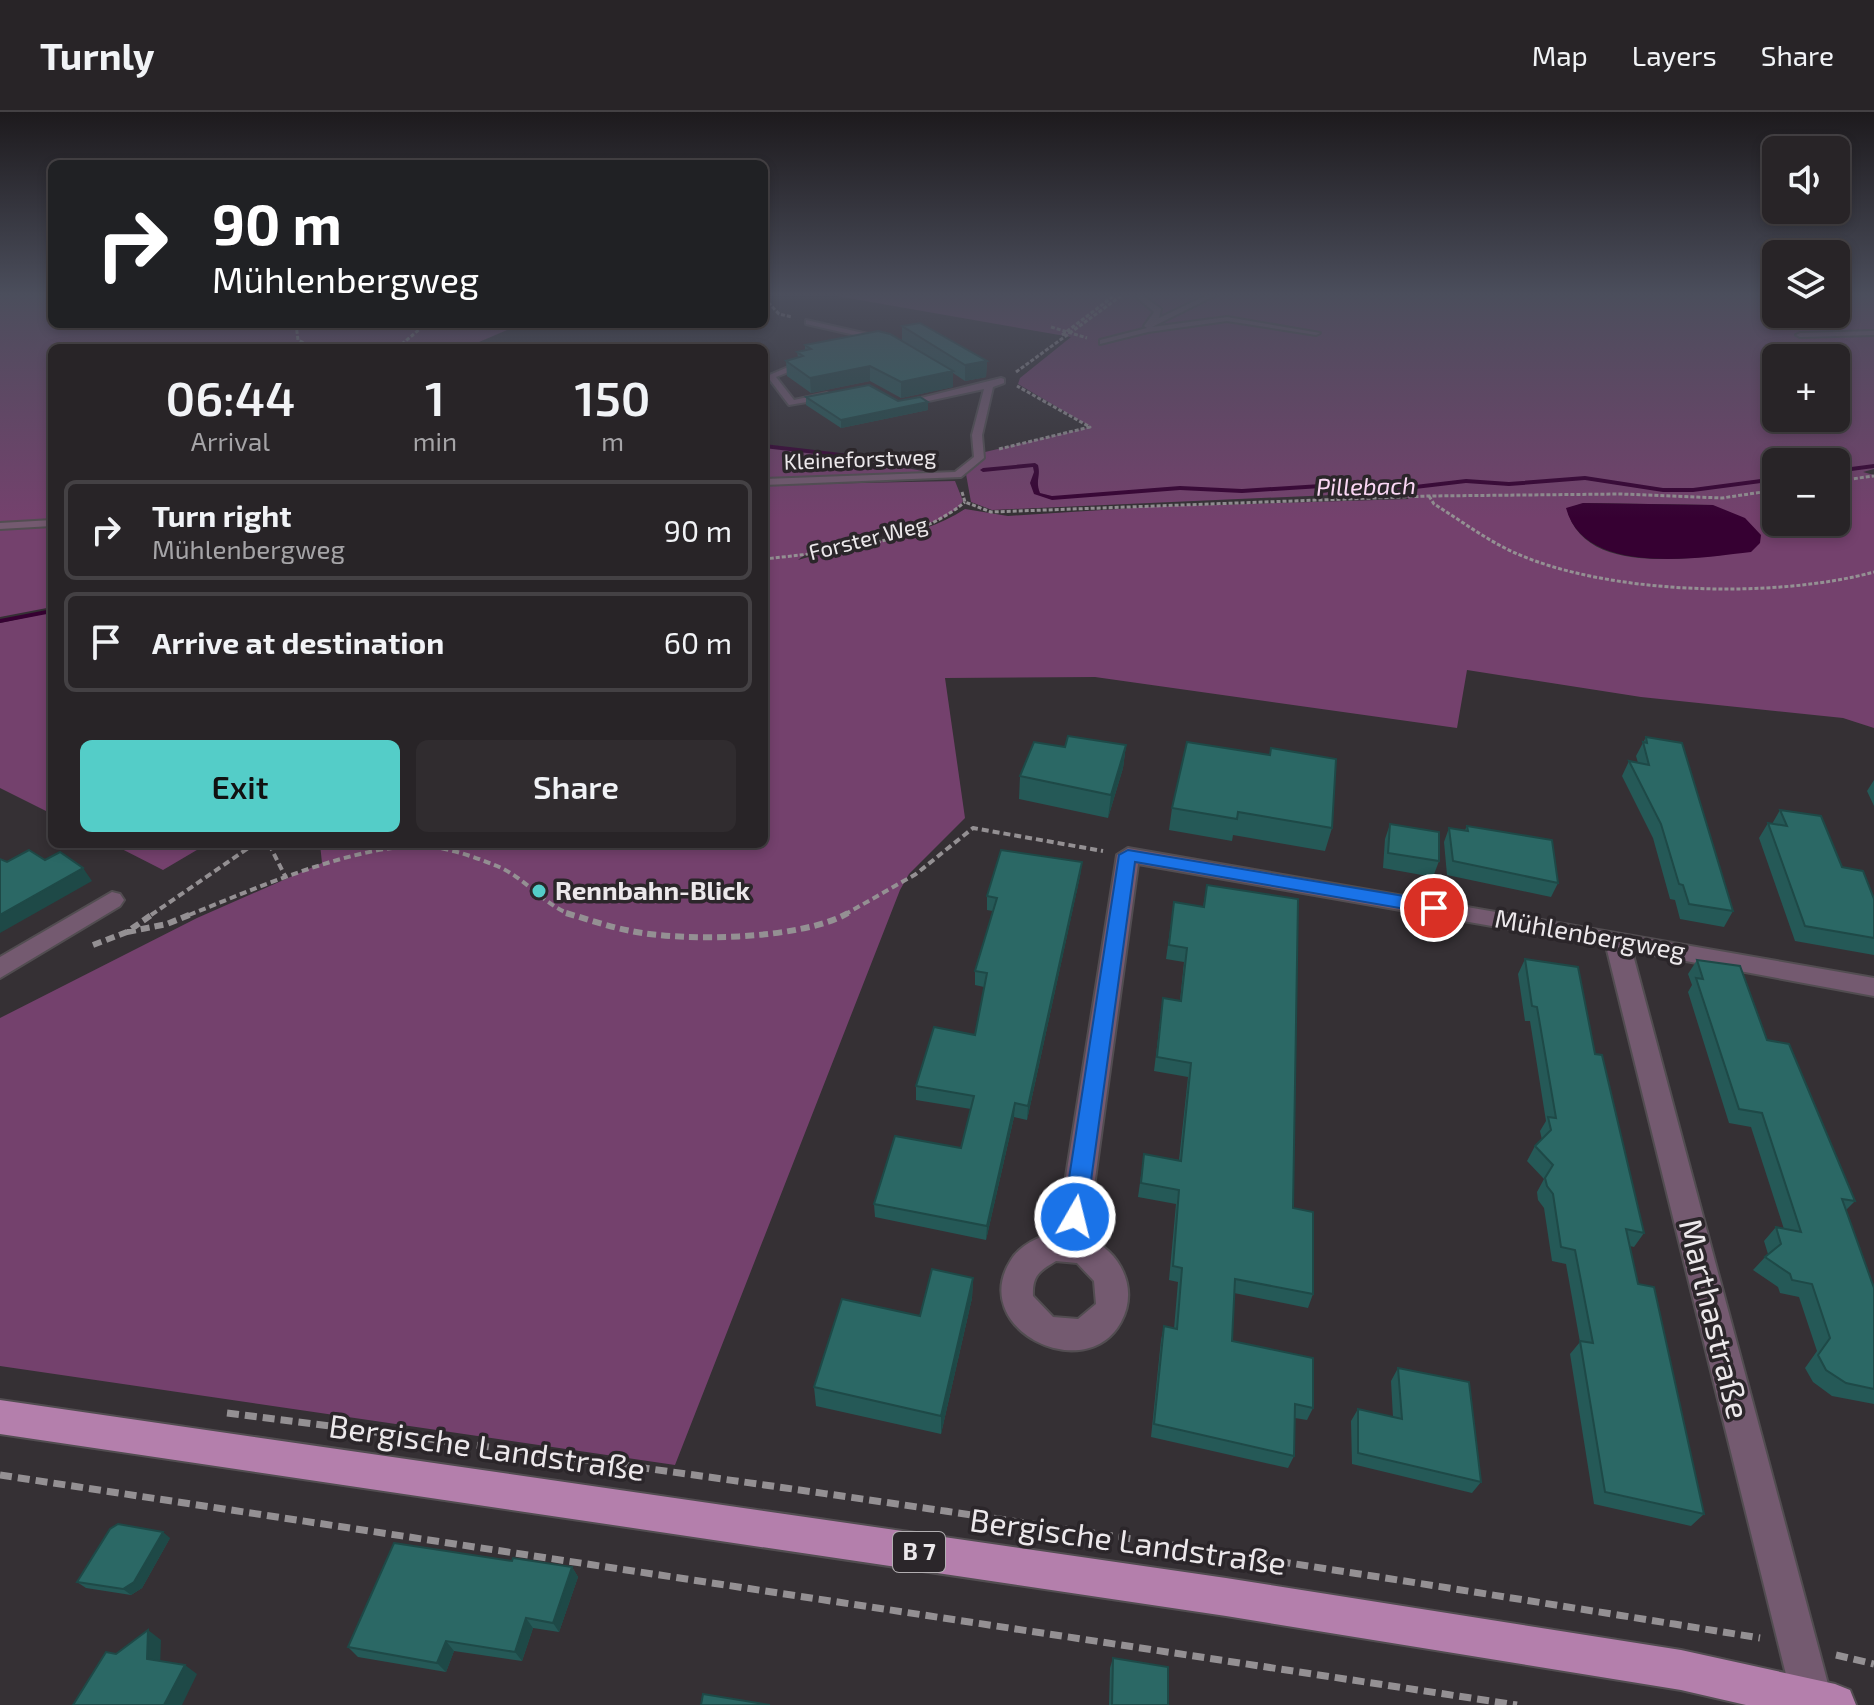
<!DOCTYPE html>
<html lang="en">
<head>
<meta charset="utf-8">
<style>
	:root { --surface:#282427; --page:#302c2f; --text:#f1f3f6; --muted:#a5a4a7; --line:#444144; --accent:#54cdc8 }
	body { margin:0; font-family:"Exo 2",sans-serif; background:var(--page); color:var(--text); height:100vh; display:flex; flex-direction:column; font-size:30px; white-space:nowrap }
	* { box-sizing:border-box; margin:0 }
	p { font-size:26px; color:var(--muted) }
	.icon { flex:none; width:44px; height:44px; fill:none; stroke:currentColor; stroke-width:2; stroke-linecap:round; stroke-linejoin:round }
	.map { position:relative; flex:1; overflow:hidden }
	.drawer { position:absolute; left:48px; top:232px; width:720px; height:504px; display:flex; flex-direction:column; background:var(--surface); border-radius:12px; box-shadow:0 4px 12px #0003,0 0 0 2px var(--line) }
	.drawer>* { flex:none }
	.guide { position:absolute; left:48px; top:48px; width:720px; height:168px; border-radius:12px; box-shadow:0 4px 12px #0003,0 0 0 2px var(--line); background:#202124; color:#fff; overflow:hidden }
	.tools { position:absolute; left:1762px; top:24px; display:grid; gap:16px }
	.tools a { display:grid; place-items:center; width:88px; height:88px; border-radius:12px; background:var(--surface); box-shadow:0 4px 12px #0003,0 0 0 2px var(--line); font-size:40px }
	.pin { position:absolute; display:grid; place-items:center; width:68px; height:68px; color:#fff; margin:-34px; border:4px solid #fff; border-radius:50%; box-shadow:0 2px 8px #0007 }
	.me { position:absolute; width:88px; margin:-44px; rotate:8deg; stroke-linejoin:round; filter:drop-shadow(0 0 6px #0008) }
	.turn { display:flex; align-items:center; gap:28px; height:168px; padding:0 32px; font-size:36px }
	.turn .icon { width:104px; height:104px; stroke-width:2.5 }
	.turn b { display:block; font-size:56px; line-height:68px }
	.eta { display:flex; justify-content:space-evenly; align-items:center; height:136px; text-align:center }
	.eta b { font-size:48px; font-weight:600; line-height:56px }
	.primary-button { display:flex; gap:16px; margin-top:auto; padding:16px 32px }
	.primary-button a { flex:1; height:92px; border-radius:12px; background:var(--accent); color:#111; font-size:32px; font-weight:600; line-height:92px; text-align:center }
	.primary-button a+a { background:var(--page); color:var(--text) }
	ul { padding:0; list-style:none }
	li { display:flex; align-items:center; gap:24px; height:100px; margin:0 16px 12px; padding:0 16px; border:4px solid var(--line); border-radius:12px }
	li div { flex:1 }
	li b { display:block; font-size:30px }
	li em { font-style:normal }
	header { display:flex; align-items:center; gap:48px; box-sizing:border-box; height:112px; padding:0 40px; background:var(--surface); border-bottom:2px solid var(--line) }
	header strong { font-size:38px }
	nav { display:flex; gap:44px; margin-inline-start:auto; font-size:28px }
	.map>svg:first-child { display:block }
</style>
</head>
<body>
<header>
<strong>Turnly</strong>
<nav><a>Map</a><a>Layers</a><a>Share</a></nav>
</header>
<div class="map">
<svg width="1874" height="1593" viewBox="0 0 1874 1593">
	<rect width="100%" height="100%" fill="#353034"/>
	<path fill="#74416d" fill-rule="evenodd" d="M 0,183 L 52,183 L 52,212 L 521,212 L 465,236 L 52,236 L 52,410 L 0,413 Z
		M 831,183 L 1776,183 L 1776,202 L 1836,202 L 1836,183 L 1874,183 L 1874,357 L 1863,360 L 1874,363 L 1874,616 L 1843,606 L 1641,585 L 1467,558 L 1457,616 L 1095,565 L 945,566 L 965,706 L 909,762 L 900,778 L 675,1353 L 0,1254 L 0,906 L 197,806 L 322,751 L 320,732 L 764,732 L 764,373 L 955,369 L 963,389 C 939,427 834,419 798,448 C 854,431 915,429 965,397 L 1008,404 L 1149,395 L 1409,387 L 1399,380 L 992,398 L 971,390 L 966,362 L 985,340 L 1091,315 L 1018,272 L 1020,266 L 1071,225 ZM 1776,246 L 1836,246 L 1836,306 L 1776,306 ZM 1776,350 L 1836,350 L 1836,410 L 1776,410 ZM 1584,391 L 1713,393 L 1722,443 C 1674,448 1582,459 1567,397 Z
		M 764,335 L 812,339 L 934,361 L 764,368 Z
		M 52,415 L 52,495 L 0,505 L 0,418 Z
		M 52,500 L 52,702 L 0,676 L 0,511 Z
		M 112,732 L 207,732 L 163,758 Z"/>
	<path fill="#360032" d="M 1583,391 L 1713,393 L 1745,406 L 1761,423 L 1760,431 L 1751,440 C 1699,446 1584,465 1566,396 Z"/>
	<g fill="none" stroke-linecap="round" stroke-linejoin="round">
		<path fill="#360032" fill-rule="evenodd" d="M 764,332 L 935,352 L 938,354 L 935,356 L 764,336 Z
			M 1035,351 L 1038,353 C 1041,365 1035,368 1040,381 L 1052,384 L 1180,374 L 1242,377 L 1337,371 L 1415,373 L 1466,367 L 1509,370 L 1585,364 L 1663,376 L 1693,376 L 1776,365 L 1776,369 L 1693,380 L 1663,380 L 1585,368 L 1509,374 L 1466,371 L 1415,377 L 1337,375 L 1242,381 L 1180,378 L 1052,388 L 1034,382 L 1030,371 L 1034,360 L 1033,355 L 983,360 L 980,358 L 983,356 Z
			M 1874,352 L 1874,356 L 1836,361 L 1836,357 Z
			M 52,497 L 52,501 L 0,511 L 0,507 Z"/>
		<g stroke="#524d51" stroke-width="4">
			<path id="lane" d="M 1134,183 L 1142,183 L 1161,197 L 1159,206 L 1207,183 L 1216,183 L 1152,215 L 1227,205 L 1320,221 L 1316,223 L 1227,209 L 1148,220 L 1100,232 L 1100,228 L 1147,216 L 1144,214 L 1154,200 Z
				M 806,208 L 881,225 L 885,227 L 881,229 L 806,212 Z
				M 1874,219 L 1874,223 L 1800,225 L 1796,223 L 1800,221 Z
				M 793,253 L 796,257 L 776,265 L 794,288 L 827,281 L 831,284 L 830,286 L 789,293 L 767,264 Z
				M 1001,266 L 1004,267 L 1004,271 L 993,275 L 982,323 L 984,346 L 961,365 L 764,373 L 764,367 L 955,360 L 974,345 L 972,323 L 984,277 L 905,294 L 901,291 Z
				M 52,408 L 52,414 L 0,417 L 0,411 Z"/>
		</g>
		<g stroke="#524d51" stroke-width="4">
			<path id="street" d="M 1128,736 L 1874,866 L 1874,884 L 1632,839 L 1832,1587 L 1830,1593 L 1794,1593 L 1792,1587 L 1606,834 L 1138,752 L 1087,1126 C 1121,1139 1139,1177 1121,1210 C 1086,1275 967,1217 1011,1148 C 1019,1134 1040,1123 1057,1121 L 1117,743 ZM 1056,1149 L 1077,1151 L 1094,1169 L 1096,1192 L 1078,1207 L 1053,1205 L 1033,1184 C 1032,1164 1039,1159 1056,1149 Z
				M 112,780 L 120,782 L 124,788 L 120,794 L 0,866 L 0,845 Z"/>
		</g>
		<g stroke="#524d51" stroke-width="4">
			<path id="primary" d="M 0,1288 L 1226,1466 L 1681,1538 L 1835,1572 L 1850,1578 L 1856,1593 L 1746,1593 L 1681,1578 L 1226,1504 L 0,1322 Z"/>
		</g>
		<path stroke="#949093" stroke-width="3" stroke-dasharray="4 2" stroke-linecap="butt" d="M 764,186 L 779,202 L 792,205
			M 296,212 L 298,228 L 315,236
			M 1051,215 L 1087,226
			M 1062,223 L 1115,183
			M 397,236 L 426,212
			M 1016,260 L 1121,184
			M 999,337 L 1090,315 L 1017,274
			M 1836,369 L 1874,364
			M 962,380 L 965,390 L 991,400 L 1429,384 L 1621,382 L 1722,386 L 1776,378
			M 1429,384 L 1434,392 C 1460,408 1485,427 1513,440 C 1607,483 1775,487 1874,460
			M 764,447 C 828,440 913,433 965,390"/>
		<path stroke="#949093" stroke-width="4" stroke-dasharray="7 4" stroke-linecap="butt" d="M 269,732 L 285,764
			M 151,803 L 254,732
			M 189,803 C 252,778 366,727 433,735 C 456,738 477,746 497,754 C 526,766 547,796 573,803
			M 844,803 L 916,762 L 973,716 L 1103,739"/>
		<path stroke="#949093" stroke-width="6" stroke-dasharray="9 5" stroke-linecap="butt" d="M 566,801 C 587,807 609,815 631,819 C 683,830 801,828 848,801
			M 127,820 L 167,812 L 194,801
			M 93,833 L 127,820 L 154,801"/>
		<path stroke="#949093" stroke-width="7" stroke-dasharray="12 6" stroke-linecap="butt" d="M 227,1301 C 739,1365 1251,1443 1760,1526
			M 0,1363 L 1517,1593
			M 1836,1543 L 1874,1552"/>
		<use href="#lane" fill="#745a70" fill-rule="evenodd"/>
		<use href="#street" fill="#745a70" fill-rule="evenodd"/>
		<use href="#primary" fill="#b47fac" fill-rule="evenodd"/>
	</g>
	<path fill="#255957" d="M 902,214 L 987,249 L 986,265 L 965,269 L 953,261 L 953,275 L 901,286 L 870,269 L 811,281 L 787,264 L 786,249 L 798,245 L 797,240 L 805,239 L 805,233 L 902,229 Z
		M 806,285 L 928,290 L 928,298 L 841,316 L 806,293 Z
		M 1646,625 L 1733,799 L 1724,815 L 1680,807 L 1675,788 L 1670,787 L 1653,726 L 1622,664 L 1629,649 L 1638,651 L 1636,644 Z
		M 1126,633 L 1123,656 L 1108,706 L 1019,687 L 1020,664 L 1065,635 Z
		M 1271,636 L 1332,716 L 1325,739 L 1233,723 L 1232,729 L 1169,718 L 1172,696 L 1270,643 Z
		M 1874,668 L 1874,694 L 1867,679 Z
		M 1780,698 L 1874,787 L 1874,843 L 1795,829 L 1759,726 L 1768,711 L 1772,712 Z
		M 1390,712 L 1439,749 L 1433,765 L 1383,756 L 1385,727 Z
		M 1467,714 L 1558,771 L 1551,785 L 1447,763 L 1444,730 L 1449,716 L 1465,718 Z
		M 1082,750 L 1080,764 L 1027,1008 L 1014,1005 L 986,1128 L 875,1105 L 874,1092 L 961,1036 L 971,997 L 916,988 L 916,974 L 975,923 L 984,875 L 975,873 L 975,859 L 993,799 L 987,798 L 987,784 Z
		M 1207,773 L 1293,1096 L 1313,1182 L 1308,1196 L 1234,1181 L 1232,1229 L 1313,1296 L 1307,1308 L 1295,1306 L 1294,1344 L 1288,1356 L 1151,1325 L 1161,1228 L 1164,1214 L 1174,1217 L 1178,1170 L 1169,1168 L 1176,1092 L 1138,1085 L 1144,1042 L 1179,1048 L 1188,965 L 1154,959 L 1163,886 L 1180,889 L 1184,850 L 1166,847 L 1174,790 L 1203,795 Z
		M 1525,847 L 1595,942 L 1644,1121 L 1634,1135 L 1630,1134 L 1638,1172 L 1704,1402 L 1691,1414 L 1594,1392 L 1570,1242 L 1580,1230 L 1566,1152 L 1552,1149 L 1544,1096 L 1538,1088 L 1537,1080 L 1544,1067 L 1527,1049 L 1535,1034 L 1542,1028 L 1540,1019 L 1546,1009 L 1530,909 L 1525,909 L 1518,862 Z
		M 1697,848 L 1767,928 L 1855,1089 L 1846,1098 L 1874,1176 L 1874,1292 L 1832,1284 L 1813,1270 L 1805,1256 L 1817,1239 L 1799,1185 L 1780,1181 L 1778,1175 L 1753,1158 L 1768,1142 L 1764,1129 L 1776,1115 L 1784,1117 L 1751,1015 L 1729,1011 L 1688,880 L 1692,873 L 1688,862 Z
		M 973,1166 L 972,1186 L 941,1322 L 816,1294 L 814,1275 L 920,1204 Z
		M 1398,1256 L 1481,1370 L 1472,1381 L 1352,1352 L 1351,1309 L 1358,1297 L 1393,1305 L 1391,1269 Z
		M 170,1426 L 142,1476 L 131,1483 L 86,1476 L 77,1470 Z
		M 512,1449 L 572,1455 L 578,1465 L 559,1520 L 533,1516 L 522,1549 L 454,1539 L 446,1560 L 358,1545 L 348,1535 Z
		M 1113,1546 L 1168,1593 L 1109,1593 L 1110,1556 Z"/>
	<path fill="#1e4947" d="M 987,249 L 986,265 L 965,269 L 965,253 Z
		M 870,254 L 870,269 L 811,281 L 810,266 Z
		M 953,259 L 953,275 L 901,286 L 901,270 Z
		M 928,290 L 928,298 L 841,316 L 841,308 Z
		M 1126,633 L 1123,656 L 1108,706 L 1111,683 Z
		M 1082,750 L 1080,764 L 1027,1008 L 1028,994 Z
		M 83,756 L 92,769 L 0,821 L 0,803 Z
		M 1015,991 L 1014,1005 L 986,1128 L 987,1114 Z
		M 973,1166 L 972,1186 L 941,1322 L 941,1304 Z
		M 163,1420 L 170,1426 L 142,1476 L 131,1483 L 123,1477 Z
		M 572,1455 L 578,1465 L 559,1520 L 553,1511 Z
		M 526,1506 L 533,1516 L 522,1549 L 515,1540 Z
		M 148,1518 L 161,1528 L 160,1556 L 147,1547 Z
		M 446,1529 L 454,1539 L 446,1560 L 437,1551 Z
		M 185,1553 L 197,1562 L 182,1593 L 164,1593 Z"/>
	<path fill="#2b6865" stroke="#1e4947" stroke-width="2" d="M 920,211 L 987,249 L 965,253 L 902,214 Z
		M 878,219 L 890,222 L 953,259 L 901,270 L 870,254 L 810,266 L 786,249 L 803,244 L 797,240 L 811,237 L 805,233 Z
		M 869,273 L 898,289 L 920,285 L 928,290 L 841,308 L 806,285 Z
		M 1068,624 L 1126,633 L 1111,683 L 1020,664 L 1034,630 L 1065,635 Z
		M 1646,625 L 1682,631 L 1733,799 L 1689,792 L 1683,773 L 1679,772 L 1661,712 L 1629,649 L 1649,653 L 1643,630 L 1647,631 Z
		M 1187,630 L 1270,643 L 1271,636 L 1336,647 L 1332,716 L 1238,700 L 1237,707 L 1172,696 Z
		M 1780,698 L 1821,704 L 1842,755 L 1863,759 L 1874,787 L 1874,826 L 1805,814 L 1768,711 L 1787,714 Z
		M 1390,712 L 1439,720 L 1439,749 L 1388,741 Z
		M 1467,714 L 1552,728 L 1558,771 L 1453,749 L 1449,716 L 1468,719 Z
		M 29,738 L 45,748 L 60,740 L 83,756 L 0,803 L 0,747 L 7,750 Z
		M 1001,738 L 1082,750 L 1028,994 L 1015,991 L 987,1114 L 874,1092 L 895,1024 L 961,1036 L 974,984 L 916,974 L 934,915 L 975,923 L 987,861 L 975,859 L 997,786 L 987,784 Z
		M 1207,773 L 1298,787 L 1293,1096 L 1313,1100 L 1313,1182 L 1235,1167 L 1232,1229 L 1313,1246 L 1313,1296 L 1295,1292 L 1294,1344 L 1154,1312 L 1164,1214 L 1177,1217 L 1182,1156 L 1173,1154 L 1179,1078 L 1141,1071 L 1144,1042 L 1181,1049 L 1191,951 L 1157,945 L 1163,886 L 1181,889 L 1187,836 L 1169,833 L 1174,790 L 1204,795 Z
		M 1525,847 L 1578,855 L 1595,942 L 1602,943 L 1644,1121 L 1626,1117 L 1638,1172 L 1654,1175 L 1704,1402 L 1605,1380 L 1580,1229 L 1593,1231 L 1575,1138 L 1561,1135 L 1553,1082 L 1547,1074 L 1545,1066 L 1553,1053 L 1535,1034 L 1551,1018 L 1548,1005 L 1556,1006 L 1537,895 L 1532,894 Z
		M 1697,848 L 1740,854 L 1767,928 L 1789,932 L 1855,1089 L 1842,1087 L 1874,1176 L 1874,1277 L 1846,1271 L 1826,1258 L 1818,1243 L 1830,1226 L 1812,1172 L 1792,1168 L 1790,1162 L 1765,1145 L 1781,1132 L 1776,1115 L 1801,1120 L 1762,1001 L 1739,997 L 1696,866 L 1703,867 Z
		M 932,1157 L 973,1166 L 941,1304 L 814,1275 L 842,1187 L 920,1204 Z
		M 1398,1256 L 1469,1270 L 1481,1370 L 1358,1341 L 1358,1297 L 1402,1307 Z
		M 118,1412 L 163,1420 L 134,1470 L 123,1477 L 77,1470 L 110,1417 Z
		M 394,1431 L 512,1449 L 513,1446 L 572,1455 L 553,1511 L 526,1506 L 515,1540 L 446,1529 L 437,1551 L 348,1535 Z
		M 148,1518 L 147,1547 L 185,1553 L 164,1593 L 73,1593 L 106,1540 L 116,1542 Z
		M 1113,1546 L 1168,1555 L 1168,1593 L 1112,1593 Z
		M 703,1582 L 770,1593 L 701,1593 Z"/>
	<linearGradient id="sky" x2="0" y2="1"><stop stop-color="#1d1a1d"/><stop offset="0.45" stop-color="#4b4e5c"/><stop offset="1" stop-color="#4b4e5c" stop-opacity="0"/></linearGradient>
	<rect width="1874" height="406" fill="url(#sky)"/>
	<path fill="#1a73e8" stroke="#114b97" stroke-width="2" d="M 1128,738 L 1434,789 L 1443,796 L 1434,802 L 1135,750 L 1086,1105 L 1083,1112 L 1075,1115 L 1066,1112 L 1063,1105 L 1119,743 Z"/>
	<circle fill="#54cdc8" stroke="#2b262a" stroke-width="3" cx="539" cy="779" r="8"/>
	<g text-anchor="middle" stroke-width="7" stroke-linejoin="round" paint-order="stroke">
		<g font-size="22" fill="#ece8eb" stroke="#2b262a">
			<text transform="translate(860 347) rotate(-2)" y="8">Kleineforstweg</text>
			<text transform="translate(868 426) rotate(-14)" y="8">Forster Weg</text>
		</g>
		<g font-size="24" font-style="italic" fill="#fad7f4" stroke="#2b262a">
			<text transform="translate(1366 375) rotate(-1)" y="8">Pillebach</text>
		</g>
		<rect fill="#2b262a" stroke="#b2aeb1" stroke-width="2" x="893" y="1420" width="52" height="40" rx="6"/>
		<g font-size="24" font-weight="bold" fill="#ece8eb">
			<text x="919" y="1448">B 7</text>
		</g>
		<g font-size="26" font-weight="bold" fill="#ece8eb" stroke="#2b262a" text-anchor="start">
			<text x="555" y="788">Rennbahn-Blick</text>
		</g>
		<g font-size="26" fill="#ece8eb" stroke="#2b262a">
			<text transform="translate(1590 823) rotate(10)" y="9">Mühlenbergweg</text>
		</g>
		<g font-size="32" fill="#ece8eb" stroke="#2b262a">
			<text transform="translate(1714 1207) rotate(76)" y="11">Marthastraße</text>
			<text transform="translate(487 1336) rotate(8)" y="11">Bergische Landstraße</text>
			<text transform="translate(1128 1430) rotate(8)" y="11">Bergische Landstraße</text>
		</g>
	</g>
</svg>
<div class="tools">
<a><svg class="icon" aria-label="sound" viewBox="0 0 24 24"><path d="M4 9h4l5-4v14l-5-4H4zM17 9q2 3 0 6"/></svg></a>
<a><svg class="icon" aria-label="layers" viewBox="0 0 24 24"><path d="M12 4l9 5-9 5-9-5zM3 14l9 5 9-5"/></svg></a>
<a>+</a>
<a>−</a>
</div>
<div class="pin" style="left:1434px;top:796px;background:#d93025"><svg class="icon" aria-label="arrive" viewBox="0 0 24 24"><path d="M6 21V4h12l-3 4 3 4H6"/></svg></div>
<svg class="me" style="left:1075px;top:1105px" viewBox="-20 -20 40 40"><circle r="17" fill="#1a73e8" stroke="#fff" stroke-width="3"/><path d="M0-11L8 9 0 5-8 9z" fill="#fff"/></svg>
<div class="guide">
<div class="turn"><svg class="icon" aria-label="right" viewBox="0 0 24 24"><path d="M7 20v-9h11M14 6l5 5-5 5"/></svg><div><b>90 m</b>Mühlenbergweg</div></div>
</div>
<section class="drawer">
<div class="eta">
<div><b>06:44</b><p>Arrival</p></div>
<div><b>1</b><p>min</p></div>
<div><b>150</b><p>m</p></div>
</div>
<ul>
<li><svg class="icon" aria-label="right" viewBox="0 0 24 24"><path d="M7 20v-9h11M14 6l5 5-5 5"/></svg><div><b>Turn right</b><p>Mühlenbergweg</p></div><em>90 m</em></li>
<li><svg class="icon" aria-label="arrive" viewBox="0 0 24 24"><path d="M6 21V4h12l-3 4 3 4H6"/></svg><div><b>Arrive at destination</b></div><em>60 m</em></li>
</ul>
<div class="primary-button"><a>Exit</a><a>Share</a></div>
</section>
</div>
</body>
</html>
